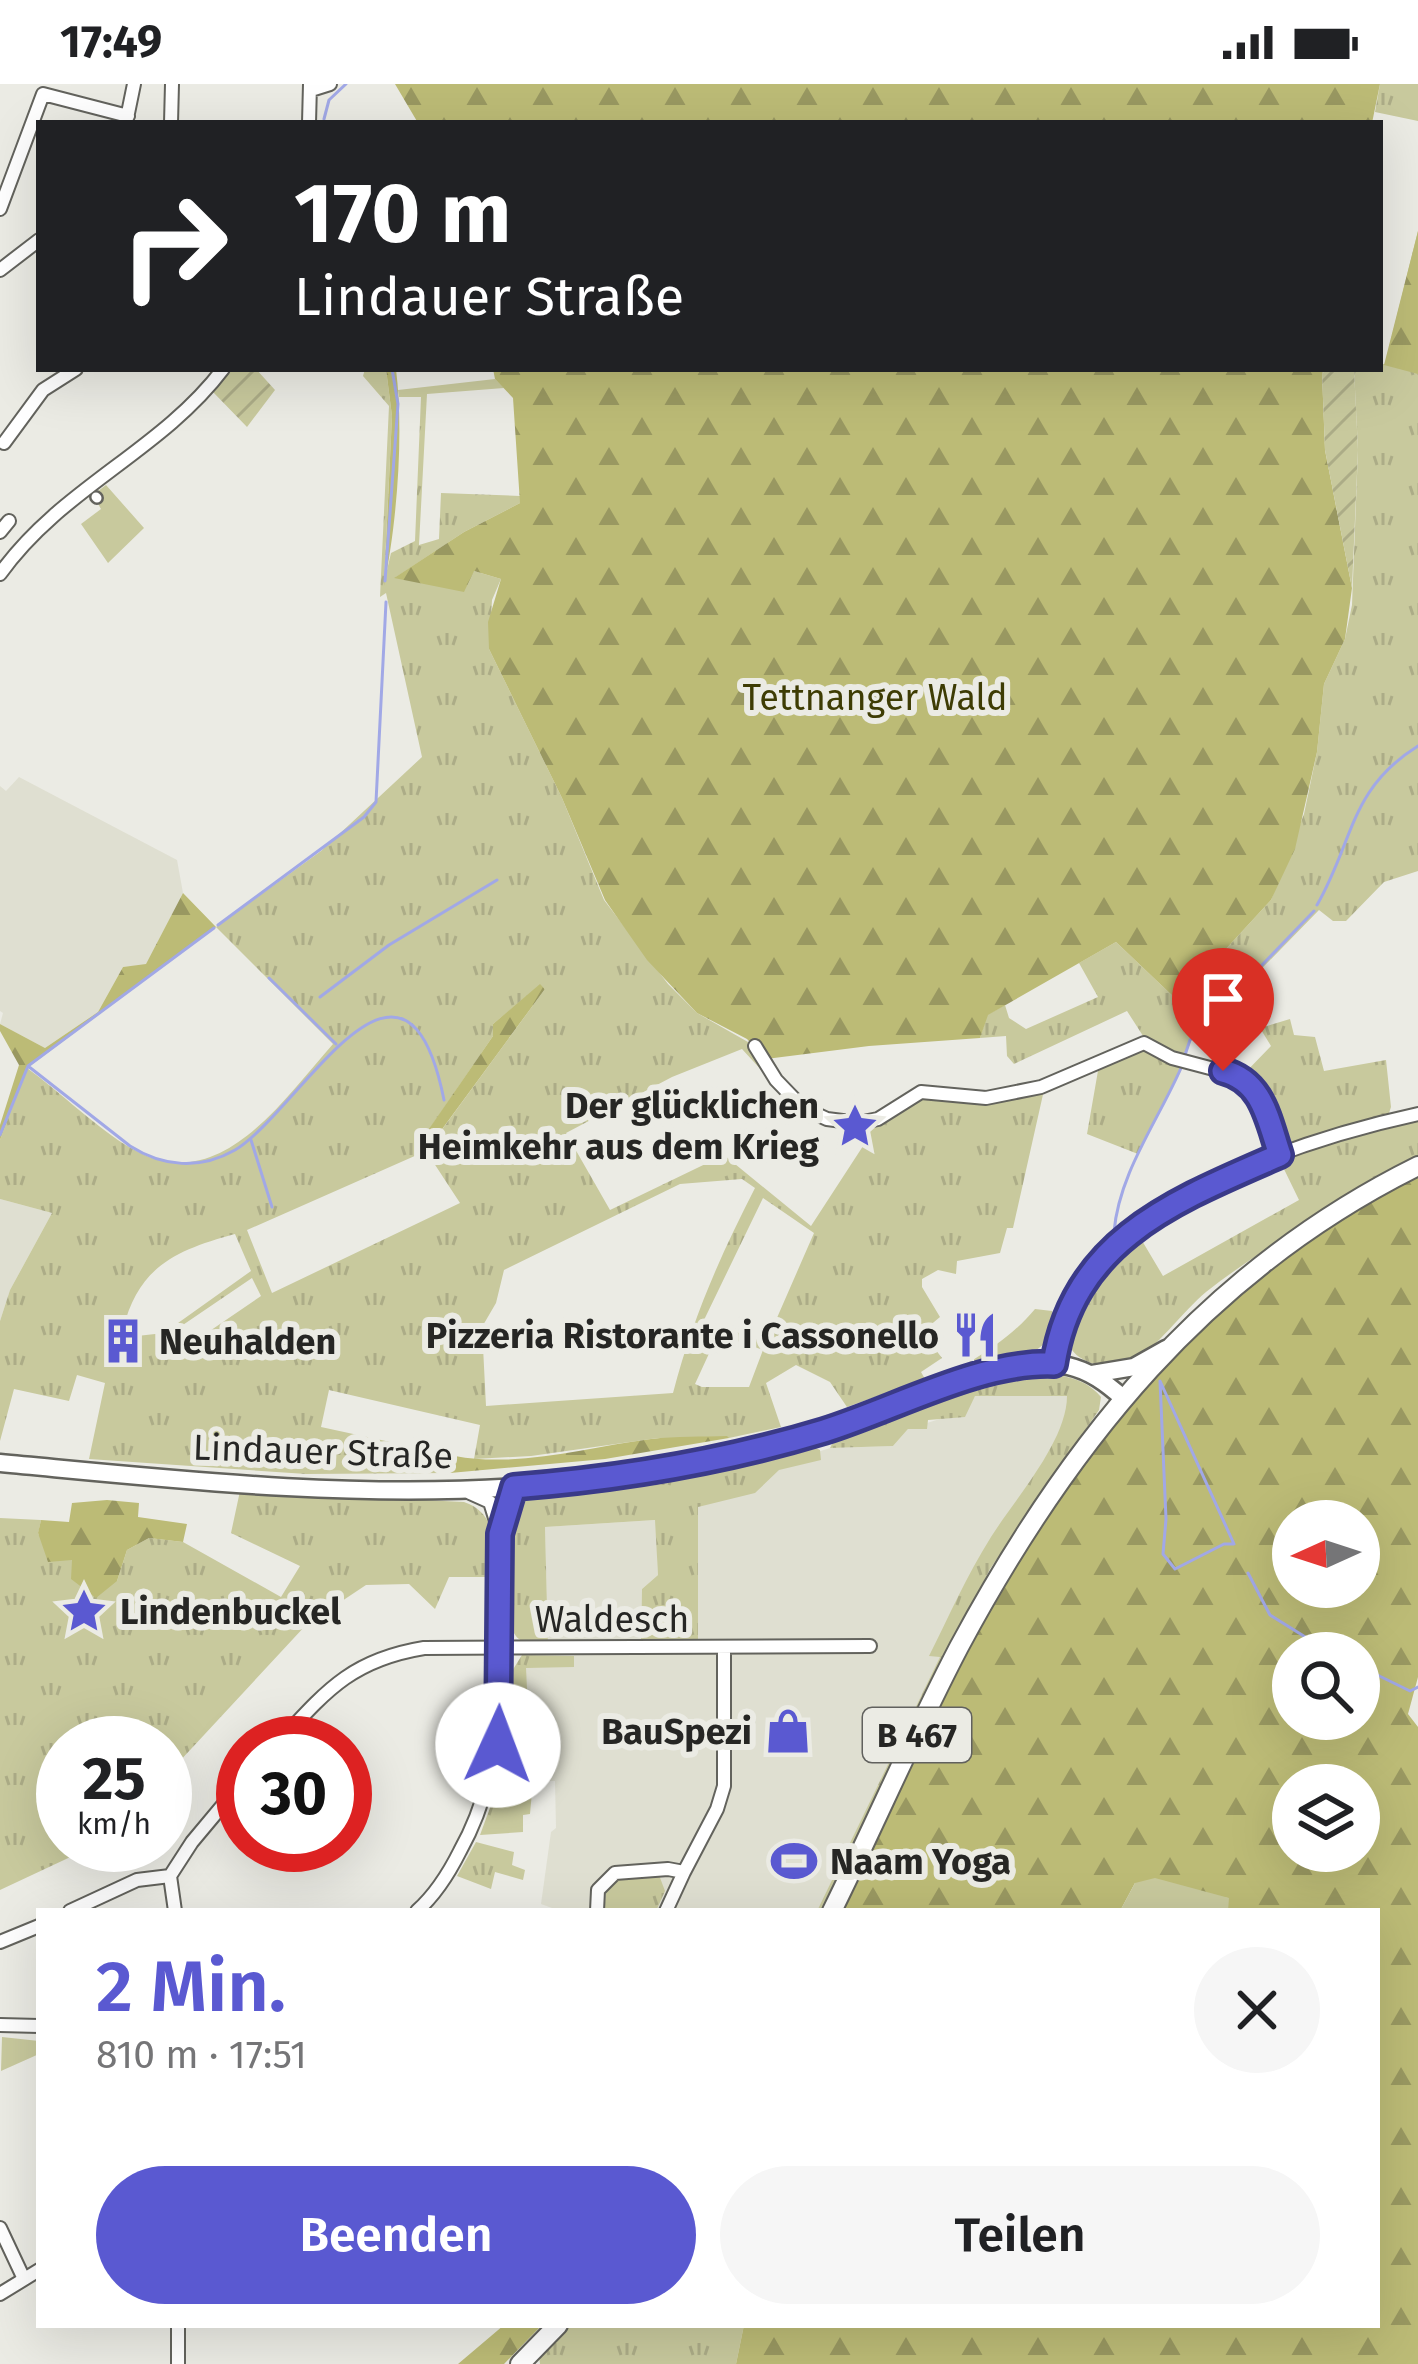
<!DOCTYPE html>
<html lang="de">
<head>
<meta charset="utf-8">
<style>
	:root { --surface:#fff; --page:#f6f6f6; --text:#202124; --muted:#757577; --accent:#5a59d1 }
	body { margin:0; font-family:"Fira Sans",sans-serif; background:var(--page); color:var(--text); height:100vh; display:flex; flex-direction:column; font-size:45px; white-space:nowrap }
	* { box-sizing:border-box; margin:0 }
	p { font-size:39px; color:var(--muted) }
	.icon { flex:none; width:66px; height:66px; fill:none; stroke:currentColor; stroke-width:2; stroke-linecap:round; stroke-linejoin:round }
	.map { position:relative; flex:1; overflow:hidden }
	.drawer { position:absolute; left:36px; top:1824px; width:1344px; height:420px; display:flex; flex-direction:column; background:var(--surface); border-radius:0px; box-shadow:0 12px 48px #0002 }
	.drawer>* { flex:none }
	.guide { position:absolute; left:36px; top:36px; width:1347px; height:252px; border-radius:0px; box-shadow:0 12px 48px #0002; background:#202124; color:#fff; overflow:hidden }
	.needle { width:78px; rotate:267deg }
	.controls { position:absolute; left:1272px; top:1416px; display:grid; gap:24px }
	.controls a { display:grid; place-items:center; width:108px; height:108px; border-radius:50%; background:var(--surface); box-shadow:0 12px 48px #0002; font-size:60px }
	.speed { position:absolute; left:36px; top:1632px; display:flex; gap:24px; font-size:60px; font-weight:700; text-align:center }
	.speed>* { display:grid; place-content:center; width:156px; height:156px; border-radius:50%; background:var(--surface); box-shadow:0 12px 48px #0002; line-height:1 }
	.speed small { font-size:30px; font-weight:400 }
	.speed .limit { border:18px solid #d22; background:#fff; color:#111 }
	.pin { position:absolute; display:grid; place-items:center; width:102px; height:102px; color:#fff; margin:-123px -51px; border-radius:50% 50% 50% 0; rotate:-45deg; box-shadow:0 0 12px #0007 }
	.pin .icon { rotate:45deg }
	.me { position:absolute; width:132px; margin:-66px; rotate:2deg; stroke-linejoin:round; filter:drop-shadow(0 0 9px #0008) }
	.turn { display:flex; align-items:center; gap:42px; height:252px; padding:0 60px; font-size:54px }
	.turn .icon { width:156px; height:156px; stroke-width:2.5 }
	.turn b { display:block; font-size:84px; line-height:102px }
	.round { display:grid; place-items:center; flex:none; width:126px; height:126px; border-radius:63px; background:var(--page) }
	.headline { display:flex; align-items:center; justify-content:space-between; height:204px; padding:0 60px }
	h1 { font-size:72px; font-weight:600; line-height:90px; color:var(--accent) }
	.primary-button { display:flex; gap:24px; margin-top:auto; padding:24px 60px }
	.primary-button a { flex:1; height:138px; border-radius:72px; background:var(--accent); color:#fff; font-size:48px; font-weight:600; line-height:138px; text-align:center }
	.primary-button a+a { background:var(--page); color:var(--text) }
	.status { display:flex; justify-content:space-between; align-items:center; height:84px; padding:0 60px; background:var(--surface); direction:ltr }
	.status svg { height:33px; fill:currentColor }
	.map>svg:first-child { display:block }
</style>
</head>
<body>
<div class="status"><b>17:49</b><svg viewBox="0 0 49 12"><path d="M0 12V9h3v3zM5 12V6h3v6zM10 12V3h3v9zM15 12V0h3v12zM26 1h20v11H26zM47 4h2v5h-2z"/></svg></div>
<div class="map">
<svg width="1418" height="2280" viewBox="0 0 1418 2280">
	<defs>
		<pattern id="grass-tufts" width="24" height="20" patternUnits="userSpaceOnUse" patternTransform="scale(3)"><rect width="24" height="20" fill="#c8c99d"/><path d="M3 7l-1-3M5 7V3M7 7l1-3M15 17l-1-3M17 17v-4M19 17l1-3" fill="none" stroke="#acac87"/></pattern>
		<pattern id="forest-firs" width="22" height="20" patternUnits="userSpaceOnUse" patternTransform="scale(3)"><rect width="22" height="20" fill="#bcbb76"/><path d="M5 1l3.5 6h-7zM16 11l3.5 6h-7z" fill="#999861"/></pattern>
		<pattern id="garden-furrows" width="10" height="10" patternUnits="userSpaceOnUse" patternTransform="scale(3)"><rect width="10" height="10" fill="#c8c99d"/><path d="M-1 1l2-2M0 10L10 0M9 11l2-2" fill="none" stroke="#acac87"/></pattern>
	</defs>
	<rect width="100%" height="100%" fill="#ebebe4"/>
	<path fill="#dfdfd1" d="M 19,693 L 177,776 L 183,809 L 146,881 L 123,883 L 98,928 L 45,964 L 0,940 L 3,929 L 0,927 L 0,702 L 6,707 Z
		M 0,1115 L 52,1129 L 10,1206 L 0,1237 Z
		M 1075,1311 L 1075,1334 L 941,1572 L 817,1827 L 560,1827 L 541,1820 L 551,1748 L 556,1744 L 555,1697 L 537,1697 L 536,1650 L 526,1649 L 526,1571 L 606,1569 L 606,1562 L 548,1561 L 545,1443 L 656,1436 L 658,1491 L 642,1505 L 641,1565 L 698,1564 L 698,1395 L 799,1374 L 830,1364 L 893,1362 L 908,1345 L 965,1327 L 975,1312 Z"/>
	<path fill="url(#grass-tufts)" fill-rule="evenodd" d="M 1380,0 L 1418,0 L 1418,37 L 1375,28 Z
		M 1418,147 L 1418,787 L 1384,798 L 1346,837 L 1333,837 L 1319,826 L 1191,957 L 1184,976 L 1145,955 L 1127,927 L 1014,980 L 1007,972 L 1006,952 L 980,954 L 987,931 L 1005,921 L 1009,934 L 1026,945 L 1098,913 L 1079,879 L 1116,858 L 1178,917 L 1271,816 L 1304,730 L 1317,668 L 1324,600 L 1345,555 L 1352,521 L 1358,366 L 1354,285 L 1380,285 L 1380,280 L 1385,280 Z
		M 365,285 L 386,285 L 392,332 L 384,499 L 391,469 L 415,457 L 421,313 L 399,313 L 398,306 L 495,295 L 504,304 L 427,310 L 419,461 L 439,455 L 441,409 L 520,412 L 520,419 L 464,448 L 396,493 L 474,487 L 501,495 L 492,516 L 489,565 L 562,714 L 604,816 L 668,900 L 697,929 L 755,962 L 771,991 L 765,990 L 742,965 L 672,993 L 566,1049 L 610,1126 L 724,1071 L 811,1142 L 865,1059 L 847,1046 L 848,1040 L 859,1040 L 914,1011 L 961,1014 L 1044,1006 L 1013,1144 L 1007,1144 L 1000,1169 L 957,1177 L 956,1190 L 938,1186 L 922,1195 L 922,1203 L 940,1233 L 922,1248 L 942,1274 L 921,1288 L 925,1295 L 847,1323 L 830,1298 L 796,1281 L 766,1299 L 781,1343 L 729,1354 L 658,1354 L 531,1372 L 474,1375 L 480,1341 L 329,1306 L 321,1343 L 455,1372 L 449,1379 L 450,1389 L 306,1390 L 89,1375 L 105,1299 L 77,1291 L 69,1317 L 14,1305 L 0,1357 L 0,1237 L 10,1206 L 52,1129 L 0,1115 L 0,1056 L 27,984 C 60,1008 99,1046 131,1064 C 218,1116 282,1017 333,960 L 216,843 L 321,767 L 422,673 L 386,509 L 380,513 L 389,322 L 363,292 ZM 540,901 L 545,905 L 427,1066 L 422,1056 L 493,952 L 493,940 ZM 426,1067 L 460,1119 L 272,1209 L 247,1146 ZM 742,1095 L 755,1104 C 720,1172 692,1236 673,1309 L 486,1322 L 482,1243 L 496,1219 L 504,1186 L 680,1100 ZM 763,1114 L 814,1149 L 766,1259 L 704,1236 ZM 235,1150 L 251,1187 L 164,1249 L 128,1253 L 123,1246 C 138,1182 177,1166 235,1150 ZM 252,1194 L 261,1212 L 198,1255 L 174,1247 ZM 718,1250 L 763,1266 L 749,1303 L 702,1303 L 695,1300 Z
		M 1290,935 L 1294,951 L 1315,953 L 1324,987 L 1386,976 L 1391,1023 L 1388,1032 L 1286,1064 L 1278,1061 L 1263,1016 L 1241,993 L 1271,962 L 1260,944 Z
		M 1141,964 L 1183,983 L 1138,1070 L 1087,1050 L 1099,981 Z
		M 1418,1035 L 1418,1074 C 1347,1117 1271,1157 1206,1208 C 1185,1225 1153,1268 1132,1278 C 1122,1283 1105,1283 1095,1280 C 1039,1264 1079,1206 1105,1179 L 1112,1182 L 1136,1162 L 1136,1149 L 1158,1135 L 1163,1142 L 1141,1155 L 1163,1192 L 1299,1116 L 1282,1081 L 1204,1120 L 1200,1112 L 1337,1055 Z
		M 1035,1225 L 1052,1227 L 1057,1241 L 1053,1253 L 1030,1271 L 994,1278 L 816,1341 L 651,1377 L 505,1393 C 545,1382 592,1383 634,1377 C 748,1361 959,1317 1035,1225 Z
		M 1028,1289 C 1055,1290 1083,1291 1101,1313 L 1099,1326 L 990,1485 L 827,1820 L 823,1827 L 817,1827 L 940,1573 L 929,1572 C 949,1532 967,1491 991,1453 C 1015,1415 1067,1357 1067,1312 L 975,1312 L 965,1333 L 928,1336 L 927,1345 L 908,1345 L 893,1362 L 830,1364 L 837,1350 L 961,1306 Z
		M 806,1359 L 820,1366 L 821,1376 L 779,1386 L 755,1409 L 698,1423 L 698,1555 L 641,1555 L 642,1505 L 658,1491 L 655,1436 L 545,1443 L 548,1561 C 538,1560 527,1562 519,1555 C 497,1538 503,1432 522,1414 L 620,1399 Z
		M 240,1407 L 464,1418 C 499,1430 493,1463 494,1493 L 449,1493 L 435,1525 L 409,1500 L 366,1501 L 306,1541 L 165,1693 L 165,1659 L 63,1659 L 63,1761 L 96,1761 L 0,1806 L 0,1434 L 41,1436 L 38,1450 L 72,1475 L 117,1497 L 127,1466 L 149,1454 L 183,1458 L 281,1513 L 300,1482 L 231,1449 Z
		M 522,1571 L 574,1572 L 574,1583 L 526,1584 L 530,1666 L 534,1666 L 535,1693 L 498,1700 L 507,1645 L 507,1595 Z
		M 532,1708 L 530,1730 L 523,1731 L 523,1748 L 480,1751 L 495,1710 Z
		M 476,1758 L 514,1768 L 512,1781 L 525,1786 L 523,1796 L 495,1788 L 491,1805 L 457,1792 Z
		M 659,1791 L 665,1807 L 656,1827 L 604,1827 L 607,1801 L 618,1793 Z
		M 2,1953 L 39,1957 L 39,1970 L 1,1987 Z
		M 568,2241 L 744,2241 L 736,2280 L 540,2280 L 539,2273 Z"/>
	<path fill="url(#forest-firs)" fill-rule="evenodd" d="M 395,0 L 1380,0 L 1372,39 L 418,39 Z
		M 1418,147 L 1418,290 L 1384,281 Z
		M 386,285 L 396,285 C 404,351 397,437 384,502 L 392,332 Z
		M 493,285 L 1330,285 L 1322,289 L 1325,366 L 1352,504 L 1345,555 L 1324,600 L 1317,668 L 1295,765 L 1271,816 L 1178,917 L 1116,858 L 988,931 L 980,954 L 869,962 L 766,975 L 747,955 L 697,929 L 647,876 L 605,816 L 562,714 L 489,565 L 488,538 L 501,495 L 474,487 L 464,508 L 394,494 L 464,448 L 520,419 L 513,314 L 495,295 Z
		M 183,809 L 216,843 L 27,984 L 0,1056 L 0,1041 L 19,981 L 0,947 L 0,940 L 45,964 L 98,928 L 123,883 L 146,880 Z
		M 540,900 L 545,905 L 426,1067 L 422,1055 L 493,952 L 493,940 Z
		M 1418,1090 L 1418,1593 L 1408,1630 L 1418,1643 L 1418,2280 L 736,2280 L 744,2241 L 1377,2241 L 1377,1827 L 1228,1827 L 1228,1814 L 1135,1799 L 1120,1827 L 837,1827 C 929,1638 1014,1444 1159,1289 C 1177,1269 1195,1247 1215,1229 C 1280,1172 1343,1132 1418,1090 ZM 1293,1437 L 1359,1437 L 1359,1503 L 1293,1503 ZM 1293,1569 L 1359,1569 L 1359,1635 L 1293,1635 ZM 1293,1701 L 1359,1701 L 1359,1767 L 1293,1767 Z
		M 727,1352 L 729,1354 L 605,1375 L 450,1389 L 449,1379 L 455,1372 C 518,1384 588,1363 651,1355 C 676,1352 702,1353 727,1352 Z
		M 107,1416 L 139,1419 L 138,1433 L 187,1440 L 183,1458 L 149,1454 L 127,1466 L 117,1497 L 96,1514 L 71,1495 L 72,1476 L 48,1478 L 38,1449 L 41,1436 L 69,1438 L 72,1419 Z
		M 504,2241 L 542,2241 L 504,2280 L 458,2280 Z"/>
	<path fill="#c8c99d" d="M 106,401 L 144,444 L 108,479 L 81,440 L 101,425 L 93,411 Z
		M 1155,1794 L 1229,1814 L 1228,1827 L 1120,1827 L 1135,1799 Z"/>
	<path fill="url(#garden-furrows)" d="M 231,285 L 256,285 L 275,306 L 247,343 L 213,308 Z
		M 1330,285 L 1354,285 L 1358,366 L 1352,504 L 1325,366 L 1322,289 Z"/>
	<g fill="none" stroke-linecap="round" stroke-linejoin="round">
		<path stroke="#a1a8e6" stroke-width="3" d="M 324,35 L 329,16 L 346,0
			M 385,497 L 398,320 L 392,285
			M 1317,821 C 1354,757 1349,705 1418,662
			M 218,841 L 364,733 L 376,718 L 386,518
			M 269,894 L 336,960
			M 320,913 L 389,861 L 497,796
			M 1185,971 L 1190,956 L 1314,827
			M 28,982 L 130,1062 C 163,1083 200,1086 235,1066 C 300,1027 405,820 444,1016
			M 0,1051 L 28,982 L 214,844
			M 251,1056 L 272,1123
			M 1114,1148 C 1119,1089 1158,1037 1181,984
			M 1160,1297 L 1234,1460 L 1224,1460 L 1175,1485 L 1163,1470 L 1166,1435 Z
			M 1248,1489 L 1270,1531 L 1331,1569
			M 1359,1582 L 1410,1607 L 1418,1603"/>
		<g stroke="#63635d" stroke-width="14">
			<path id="pedestrian" d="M 96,413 L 97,414"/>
		</g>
		<g stroke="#63635d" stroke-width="16">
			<path id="minor" d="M 311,6 L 330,0
				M 126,39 L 134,0
				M 171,39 L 172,0
				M 309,39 L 310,0
				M 0,125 L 43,10 L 128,32
				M 0,186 L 39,156
				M 4,359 L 43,306 L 76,285
				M 0,448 L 9,437
				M 0,490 C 60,405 161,367 223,285
				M 755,962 L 776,996 L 803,1024 L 827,1035 L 858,1039 L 878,1035 L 921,1008 L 986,1014 L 1041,1003 L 1144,959 L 1172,974 L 1244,993 L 1261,1015 L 1280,1071
				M 1055,1280 C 1059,1249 1067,1220 1086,1195 C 1148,1106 1316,1052 1418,1030
				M 501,1448 L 514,1403
				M 278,1659 C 326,1607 351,1576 424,1564 L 870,1562
				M 345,1717 L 351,1704
				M 684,1788 L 717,1725 L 724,1702 L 724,1564
				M 170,1792 L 175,1827
				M 70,1827 L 137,1796 L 170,1792 L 192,1758 L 243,1697
				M 417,1827 C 436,1810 449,1789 460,1767 C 515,1669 498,1559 500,1450 L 490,1418 L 470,1409
				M 597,1827 L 598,1806 L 615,1789 L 668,1785 L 684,1788 L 666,1827
				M 0,1858 L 39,1842
				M 0,1941 L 39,1942
				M 0,2144 L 24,2195
				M 0,2210 L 39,2186
				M 178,2280 L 178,2241"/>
		</g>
		<g stroke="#63635d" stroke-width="21">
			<path id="secondary" d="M 1092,1290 L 1134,1283 L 1166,1265
				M 0,1379 C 172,1395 346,1415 519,1403 C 612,1396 706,1377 797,1354 C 871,1336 997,1266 1068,1282 C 1090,1287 1106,1299 1123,1314"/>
		</g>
		<g stroke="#63635d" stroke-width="22">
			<path id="primary" d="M 832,1827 C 875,1740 914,1649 959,1563 C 1069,1358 1206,1187 1418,1082
				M 520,2280 L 558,2241"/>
		</g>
		<use href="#pedestrian" stroke="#fff" stroke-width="9"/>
		<use href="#minor" stroke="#fff" stroke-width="12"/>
		<use href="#secondary" stroke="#fff" stroke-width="16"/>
		<use href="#primary" stroke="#fff" stroke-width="18"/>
	</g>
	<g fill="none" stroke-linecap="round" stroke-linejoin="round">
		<g stroke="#3a3a88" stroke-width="30">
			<path id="route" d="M 498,1661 L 500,1450 L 514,1403 C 617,1395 725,1377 824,1347 C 895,1325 980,1277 1054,1280 C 1073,1155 1177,1116 1280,1071 C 1268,1036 1263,997 1223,987"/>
		</g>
		<use href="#route" stroke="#5a59d1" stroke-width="21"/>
	</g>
	<defs>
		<g id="sight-bare" transform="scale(3.6)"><path d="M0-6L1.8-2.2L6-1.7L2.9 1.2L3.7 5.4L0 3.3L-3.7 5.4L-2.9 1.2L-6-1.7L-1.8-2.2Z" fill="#5a59d1" stroke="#ebebe4" stroke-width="2.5" paint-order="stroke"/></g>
		<g id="restaurant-bare" transform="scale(3.6)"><path d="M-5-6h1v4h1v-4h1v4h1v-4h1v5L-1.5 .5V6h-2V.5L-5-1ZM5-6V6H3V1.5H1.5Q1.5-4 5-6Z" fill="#5a59d1" stroke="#ebebe4" stroke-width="2.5" paint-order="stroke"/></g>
		<g id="building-bare" transform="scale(3.6)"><path d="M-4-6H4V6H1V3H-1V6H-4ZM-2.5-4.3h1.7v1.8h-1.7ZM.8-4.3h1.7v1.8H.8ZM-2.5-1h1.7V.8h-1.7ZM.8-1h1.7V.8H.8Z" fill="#5a59d1" stroke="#ebebe4" stroke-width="2.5" paint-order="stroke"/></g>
		<g id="shop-bare" transform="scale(3.6)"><path d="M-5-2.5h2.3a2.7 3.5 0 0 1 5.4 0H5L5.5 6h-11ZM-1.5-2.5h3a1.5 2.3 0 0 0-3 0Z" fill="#5a59d1" stroke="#ebebe4" stroke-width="2.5" paint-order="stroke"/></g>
		<g id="stadium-bare" transform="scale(3.6)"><path d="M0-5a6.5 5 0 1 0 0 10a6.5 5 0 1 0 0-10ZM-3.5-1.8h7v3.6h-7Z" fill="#5a59d1" stroke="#ebebe4" stroke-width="2.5" paint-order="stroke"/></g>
	</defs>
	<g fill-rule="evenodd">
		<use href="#sight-bare" x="855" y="1042"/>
		<use href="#restaurant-bare" x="975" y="1251"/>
		<use href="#building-bare" x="123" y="1257"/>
		<use href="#sight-bare" x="84" y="1527"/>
		<use href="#shop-bare" x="788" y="1647"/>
		<use href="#stadium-bare" x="794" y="1777"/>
	</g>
	<g text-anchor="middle" stroke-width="12" stroke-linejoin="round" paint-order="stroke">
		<rect fill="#ebebe4" stroke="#61615e" stroke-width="3" x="863" y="1624" width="108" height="54" rx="9"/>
		<g font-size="33" font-weight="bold" fill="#262624">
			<text x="917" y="1663">B 467</text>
		</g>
		<g font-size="36" fill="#3e3c04" stroke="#ebebe4">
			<text x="875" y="626">Tettnanger Wald</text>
		</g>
		<g font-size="36" font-weight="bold" fill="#262624" stroke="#ebebe4" text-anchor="end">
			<text x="819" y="1034">Der glücklichen<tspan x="819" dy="41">Heimkehr aus dem Krieg</tspan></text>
			<text x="939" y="1264">Pizzeria Ristorante i Cassonello</text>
			<text x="159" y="1270" text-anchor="start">Neuhalden</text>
			<text x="120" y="1540" text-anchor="start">Lindenbuckel</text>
			<text x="752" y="1660">BauSpezi</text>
			<text x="830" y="1790" text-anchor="start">Naam Yoga</text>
		</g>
		<g font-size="36" fill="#262624" stroke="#ebebe4">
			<text transform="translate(323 1367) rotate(2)" y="13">Lindauer Straße</text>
			<text x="612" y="1548">Waldesch</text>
		</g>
	</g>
</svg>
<div class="controls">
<a><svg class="needle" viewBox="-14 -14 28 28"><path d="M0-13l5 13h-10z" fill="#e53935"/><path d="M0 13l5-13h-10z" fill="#757577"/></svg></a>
<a><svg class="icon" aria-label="search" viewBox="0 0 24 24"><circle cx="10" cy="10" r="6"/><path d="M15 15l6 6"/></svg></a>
<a><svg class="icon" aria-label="layers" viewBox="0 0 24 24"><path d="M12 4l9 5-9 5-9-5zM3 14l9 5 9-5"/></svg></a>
</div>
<div class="speed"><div>25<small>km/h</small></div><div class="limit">30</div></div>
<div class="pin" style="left:1223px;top:987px;background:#d93025"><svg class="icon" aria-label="arrive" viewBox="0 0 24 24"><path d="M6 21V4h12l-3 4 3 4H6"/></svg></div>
<svg class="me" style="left:498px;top:1661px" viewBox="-20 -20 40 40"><circle r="19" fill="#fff"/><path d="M0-13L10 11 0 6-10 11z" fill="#5a59d1"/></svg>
<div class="guide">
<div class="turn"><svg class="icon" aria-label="right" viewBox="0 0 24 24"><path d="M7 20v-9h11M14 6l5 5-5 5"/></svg><div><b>170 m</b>Lindauer Straße</div></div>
</div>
<section class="drawer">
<div class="headline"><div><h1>2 Min.</h1><p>810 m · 17:51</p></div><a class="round"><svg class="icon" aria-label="close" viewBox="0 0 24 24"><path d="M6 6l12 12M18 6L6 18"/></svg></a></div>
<div class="primary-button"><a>Beenden</a><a>Teilen</a></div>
</section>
</div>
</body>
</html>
